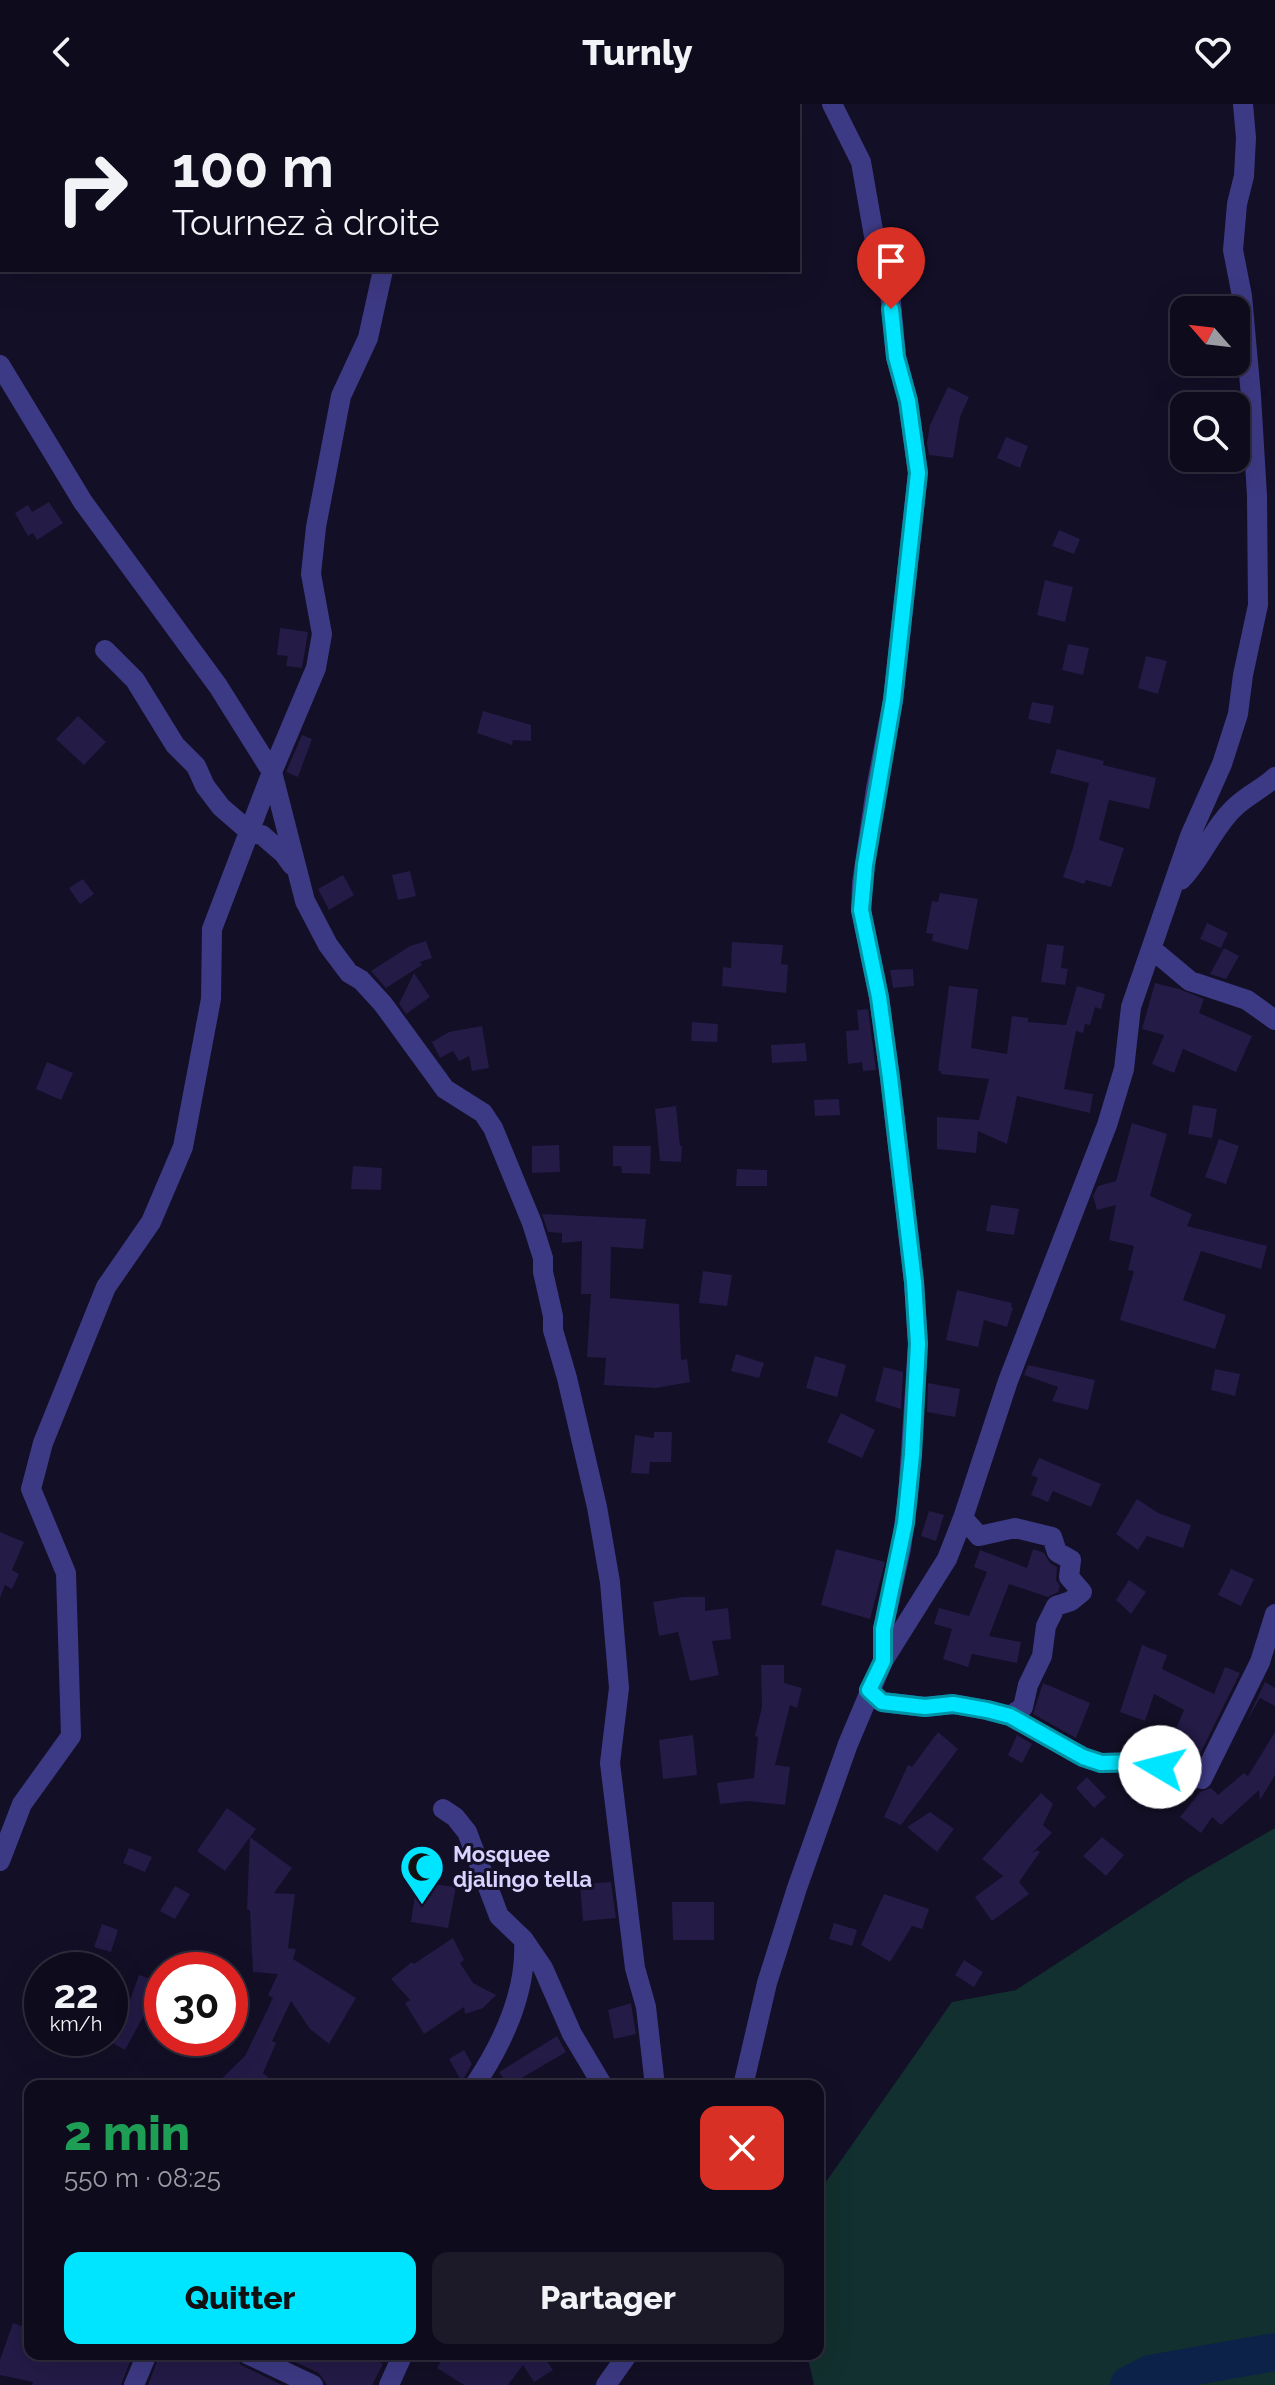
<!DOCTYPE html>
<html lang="fr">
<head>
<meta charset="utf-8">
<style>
	:root { --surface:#0e0b1c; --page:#1c1929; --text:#f1f3f6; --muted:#9b9ba3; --line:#2e2b3b; --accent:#00e5ff }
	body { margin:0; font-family:Raleway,sans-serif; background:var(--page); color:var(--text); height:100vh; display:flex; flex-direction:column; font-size:30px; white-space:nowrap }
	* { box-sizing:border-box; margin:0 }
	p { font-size:26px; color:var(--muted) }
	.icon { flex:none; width:44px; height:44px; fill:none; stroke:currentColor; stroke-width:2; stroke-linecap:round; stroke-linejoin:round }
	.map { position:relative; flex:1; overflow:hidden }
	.side { position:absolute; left:24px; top:1976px; width:800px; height:280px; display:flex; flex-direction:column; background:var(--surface); border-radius:16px; box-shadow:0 8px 32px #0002,0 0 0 2px var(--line) }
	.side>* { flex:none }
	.guide { position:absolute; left:0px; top:0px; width:800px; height:168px; box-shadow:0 8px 32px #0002,0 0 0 2px var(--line); background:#0e0b1c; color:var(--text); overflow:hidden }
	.needle { width:52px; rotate:298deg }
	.controls { position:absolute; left:1170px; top:192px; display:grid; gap:16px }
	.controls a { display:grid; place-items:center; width:80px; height:80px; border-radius:16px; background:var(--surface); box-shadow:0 8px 32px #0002,0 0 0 2px var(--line); font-size:40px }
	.speed { position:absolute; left:24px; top:1848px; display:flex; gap:16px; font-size:40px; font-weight:700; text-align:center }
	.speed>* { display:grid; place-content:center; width:104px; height:104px; border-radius:50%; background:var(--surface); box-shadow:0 8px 32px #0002,0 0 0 2px var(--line); line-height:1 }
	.speed small { font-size:20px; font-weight:400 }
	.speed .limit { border:12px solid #d22; background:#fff; color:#111 }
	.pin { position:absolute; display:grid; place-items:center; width:68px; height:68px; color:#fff; margin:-82px -34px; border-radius:50% 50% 50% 0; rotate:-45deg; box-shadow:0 0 8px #0007 }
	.pin .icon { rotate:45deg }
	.me { position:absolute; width:88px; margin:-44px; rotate:278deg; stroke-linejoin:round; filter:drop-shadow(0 0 6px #0008) }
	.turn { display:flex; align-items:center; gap:28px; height:168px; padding:0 40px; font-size:36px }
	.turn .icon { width:104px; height:104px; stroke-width:2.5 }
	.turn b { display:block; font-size:56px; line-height:68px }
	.round { display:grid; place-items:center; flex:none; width:84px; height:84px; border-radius:16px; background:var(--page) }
	.overview { display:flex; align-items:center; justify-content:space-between; height:136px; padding:0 40px }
	h1 { font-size:48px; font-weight:800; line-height:60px; color:#1e9e55 }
	.cta { display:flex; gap:16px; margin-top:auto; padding:16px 40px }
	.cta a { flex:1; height:92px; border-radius:16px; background:var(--accent); color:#111; font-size:32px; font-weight:800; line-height:92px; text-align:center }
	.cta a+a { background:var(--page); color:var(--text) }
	header { display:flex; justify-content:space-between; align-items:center; height:104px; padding:0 40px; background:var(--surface); font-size:36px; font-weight:800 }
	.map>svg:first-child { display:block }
</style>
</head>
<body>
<header><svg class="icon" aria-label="back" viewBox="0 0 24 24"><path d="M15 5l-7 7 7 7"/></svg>Turnly<svg class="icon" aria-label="heart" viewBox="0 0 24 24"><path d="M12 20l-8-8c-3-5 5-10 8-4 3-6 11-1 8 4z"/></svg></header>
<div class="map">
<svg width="1275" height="2281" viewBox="0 0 1275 2281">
	<rect width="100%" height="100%" fill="#130f26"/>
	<path fill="#12302f" d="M 1275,1724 L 1275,2281 L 814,2281 L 807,2250 L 818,2250 L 818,2122 L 821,2085 L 952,1898 L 1016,1886 L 1187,1775 Z"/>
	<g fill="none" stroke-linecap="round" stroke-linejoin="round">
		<path stroke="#0c2248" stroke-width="38" d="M 1129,2281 L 1150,2270 L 1275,2248"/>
	</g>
	<path fill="#241b47" d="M 948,283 L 969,293 L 960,313 L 953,354 L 929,351 L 927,339 L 930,321 Z
		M 1006,333 L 1028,342 L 1020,364 L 997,354 Z
		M 49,398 L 63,419 L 37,436 L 33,429 L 28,432 L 15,409 L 28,401 L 32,408 Z
		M 1059,426 L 1080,435 L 1074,450 L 1052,442 Z
		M 1045,476 L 1073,483 L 1065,518 L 1037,511 Z
		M 280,524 L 308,528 L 302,564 L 286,562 L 288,552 L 277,551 Z
		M 1068,540 L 1089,544 L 1083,571 L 1062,566 Z
		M 1146,552 L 1167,557 L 1158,590 L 1138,584 Z
		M 1032,598 L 1054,602 L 1050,620 L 1028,615 Z
		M 483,607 L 531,621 L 531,637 L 513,636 L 512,641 L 477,629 Z
		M 78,612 L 106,638 L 84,661 L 56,635 Z
		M 302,631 L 312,635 L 298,673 L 286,668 Z
		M 1057,645 L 1104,657 L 1103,661 L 1156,674 L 1149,705 L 1109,696 L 1099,736 L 1124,744 L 1111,783 L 1086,776 L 1084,780 L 1063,773 L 1073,744 L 1089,679 L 1050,669 Z
		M 410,767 L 416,792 L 398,796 L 392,771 Z
		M 343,771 L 354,791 L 329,806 L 318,785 Z
		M 83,775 L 94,790 L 80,800 L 69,784 Z
		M 940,789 L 978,795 L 968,846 L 932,837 L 933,830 L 926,829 L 932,797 L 938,798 Z
		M 1207,819 L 1228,829 L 1221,844 L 1200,835 Z
		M 426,837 L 432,854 L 420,858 L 422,861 L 386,884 L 371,867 L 410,842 Z
		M 732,838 L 783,841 L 781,860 L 788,861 L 786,889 L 722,882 L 723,863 L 731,864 Z
		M 1047,840 L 1064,842 L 1061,864 L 1068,865 L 1065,881 L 1041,878 Z
		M 1224,844 L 1239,852 L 1226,875 L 1210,870 Z
		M 913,865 L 914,882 L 893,884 L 890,866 Z
		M 414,869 L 430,893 L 406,910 L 399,900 Z
		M 1155,879 L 1179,885 L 1204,895 L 1199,909 L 1252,932 L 1236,968 L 1183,945 L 1174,969 L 1152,960 L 1164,931 L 1142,925 Z
		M 949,882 L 978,885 L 971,944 L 1007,950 L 1012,912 L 1028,914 L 1028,918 L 1066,921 L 1077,882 L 1105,890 L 1101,905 L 1095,903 L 1090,921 L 1085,920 L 1083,929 L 1076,927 L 1064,985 L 1093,990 L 1090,1009 L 1017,992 L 1007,1040 L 978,1027 L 976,1049 L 937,1045 L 937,1013 L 979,1016 L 989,975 L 941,970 L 941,967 L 938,967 Z
		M 868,905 L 876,966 L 863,967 L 862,958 L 848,960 L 846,927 L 859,926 L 857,906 Z
		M 692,918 L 718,920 L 717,938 L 691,937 Z
		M 482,922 L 489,964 L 472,967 L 469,952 L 459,957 L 453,947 L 440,954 L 432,938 L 449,928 Z
		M 805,939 L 807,957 L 772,959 L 771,941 Z
		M 47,958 L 73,969 L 61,996 L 36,985 Z
		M 839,995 L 840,1011 L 815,1012 L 814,996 Z
		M 1193,1001 L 1217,1005 L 1212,1034 L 1188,1030 Z
		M 676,1002 L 680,1042 L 682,1042 L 681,1058 L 660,1057 L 655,1005 Z
		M 1132,1019 L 1167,1030 L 1150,1092 L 1192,1110 L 1187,1122 L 1267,1142 L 1261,1165 L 1201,1147 L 1183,1196 L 1226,1211 L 1215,1245 L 1120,1216 L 1134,1167 L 1128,1166 L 1134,1142 L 1109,1136 L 1116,1101 L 1097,1106 L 1093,1092 L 1098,1082 L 1116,1077 Z
		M 1219,1035 L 1239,1042 L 1226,1080 L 1205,1073 Z
		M 559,1041 L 560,1068 L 532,1069 L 532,1042 Z
		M 613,1042 L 651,1042 L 650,1070 L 622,1069 L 621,1062 L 613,1062 Z
		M 353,1062 L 382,1064 L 381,1086 L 351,1085 Z
		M 737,1065 L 767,1066 L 767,1082 L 736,1082 Z
		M 991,1101 L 1019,1105 L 1014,1131 L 986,1127 Z
		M 542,1110 L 646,1115 L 643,1145 L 611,1143 L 610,1194 L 679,1200 L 681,1256 L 687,1255 L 690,1278 L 656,1284 L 604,1281 L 606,1254 L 587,1253 L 591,1190 L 581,1190 L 582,1137 L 562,1139 L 562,1129 L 548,1128 Z
		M 703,1167 L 732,1171 L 727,1202 L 699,1199 Z
		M 957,1186 L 1012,1199 L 1011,1203 L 1013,1204 L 1007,1223 L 984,1216 L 978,1243 L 946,1236 Z
		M 736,1250 L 764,1259 L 759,1274 L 731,1267 Z
		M 815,1252 L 846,1261 L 837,1293 L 806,1284 Z
		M 1028,1261 L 1095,1276 L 1088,1306 L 1052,1297 L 1058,1283 L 1024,1271 Z
		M 884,1263 L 903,1268 L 901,1305 L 875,1297 Z
		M 1215,1265 L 1240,1270 L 1235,1292 L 1211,1286 Z
		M 928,1279 L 960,1285 L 955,1313 L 927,1308 Z
		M 841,1309 L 875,1326 L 862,1354 L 827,1338 Z
		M 654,1328 L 672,1328 L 671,1358 L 650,1358 L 649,1370 L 631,1369 L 635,1331 L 654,1334 Z
		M 1039,1354 L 1101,1380 L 1091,1403 L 1053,1387 L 1048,1398 L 1031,1391 L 1038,1374 L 1031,1371 Z
		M 1137,1395 L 1158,1409 L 1191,1421 L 1183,1444 L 1147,1432 L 1138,1446 L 1116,1430 Z
		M 929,1407 L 944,1411 L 936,1437 L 921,1432 Z
		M 0,1428 L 24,1438 L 12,1466 L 19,1470 L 12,1485 L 5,1481 L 0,1494 Z
		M 836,1445 L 885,1458 L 870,1515 L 821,1501 Z
		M 1033,1445 L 1044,1449 L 1050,1459 L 1057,1463 L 1056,1476 L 1060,1482 L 1058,1488 L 1048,1493 L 1009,1480 L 989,1532 L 1021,1538 L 1017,1559 L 972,1550 L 968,1563 L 943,1555 L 952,1525 L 934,1520 L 939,1504 L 969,1512 L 987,1468 L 974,1463 L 980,1446 L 1027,1464 Z
		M 1231,1465 L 1254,1475 L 1241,1502 L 1218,1491 Z
		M 1129,1476 L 1146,1488 L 1131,1510 L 1116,1496 Z
		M 683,1493 L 705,1493 L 705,1507 L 728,1504 L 731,1535 L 712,1537 L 719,1571 L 690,1577 L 678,1528 L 659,1532 L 653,1498 Z
		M 1142,1541 L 1167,1551 L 1162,1565 L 1214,1590 L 1225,1563 L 1240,1569 L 1195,1660 L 1175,1654 L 1180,1644 L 1170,1638 L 1184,1606 L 1154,1590 L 1145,1617 L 1120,1608 Z
		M 761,1561 L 784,1561 L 784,1579 L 802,1584 L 797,1604 L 790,1601 L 775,1661 L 790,1663 L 785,1701 L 748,1697 L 720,1700 L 717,1679 L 754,1674 L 758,1633 L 755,1632 L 762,1603 Z
		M 1265,1578 L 1275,1584 L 1275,1602 L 1260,1594 L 1245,1620 Z
		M 1043,1579 L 1090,1599 L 1076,1634 L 1033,1610 Z
		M 938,1628 L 958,1645 L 901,1721 L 884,1713 L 908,1661 L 912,1663 Z
		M 1275,1628 L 1275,1671 L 1260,1696 L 1259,1686 L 1221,1721 L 1212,1713 L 1201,1729 L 1180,1713 L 1200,1688 L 1211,1684 L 1218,1691 L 1244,1669 L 1248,1672 Z
		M 693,1631 L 697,1671 L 663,1675 L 659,1636 Z
		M 1017,1631 L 1032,1640 L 1022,1659 L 1008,1651 Z
		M 1087,1673 L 1106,1693 L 1094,1704 L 1076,1684 Z
		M 1041,1689 L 1053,1700 L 1043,1721 L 1052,1729 L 1031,1750 L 1037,1746 L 1040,1748 L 1019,1778 L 1029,1790 L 992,1817 L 975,1793 L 1003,1772 L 982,1755 Z
		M 227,1704 L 256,1725 L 250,1733 L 292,1764 L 274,1789 L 295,1790 L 288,1844 L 296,1845 L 293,1855 L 356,1894 L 329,1940 L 310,1925 L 291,1897 L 272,1937 L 276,1939 L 263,1969 L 278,1982 L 214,1982 L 245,1952 L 273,1894 L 268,1891 L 278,1870 L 253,1868 L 250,1806 L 247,1806 L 250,1733 L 225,1767 L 197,1747 Z
		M 930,1708 L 954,1725 L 937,1748 L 907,1723 Z
		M 1102,1733 L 1124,1751 L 1106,1772 L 1083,1752 Z
		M 129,1744 L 152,1753 L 145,1768 L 123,1759 Z
		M 417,1778 L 456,1783 L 448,1824 L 411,1818 Z
		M 611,1778 L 616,1814 L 583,1817 L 580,1780 Z
		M 175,1782 L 190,1790 L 175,1815 L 160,1807 Z
		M 884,1790 L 929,1805 L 922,1825 L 912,1822 L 890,1858 L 861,1841 Z
		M 672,1798 L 714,1798 L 714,1836 L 673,1836 Z
		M 834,1819 L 857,1826 L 852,1842 L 829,1835 Z
		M 102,1820 L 118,1826 L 111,1848 L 94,1843 Z
		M 453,1834 L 464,1856 L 460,1859 L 473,1879 L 496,1891 L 483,1904 L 465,1910 L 464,1903 L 424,1930 L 405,1899 L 410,1896 L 391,1875 L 412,1858 L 414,1860 Z
		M 964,1856 L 983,1868 L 974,1883 L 955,1871 Z
		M 139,1871 L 154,1876 L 143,1906 L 143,1913 L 125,1946 L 109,1937 L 127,1905 Z
		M 631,1899 L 636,1930 L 614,1935 L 608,1906 Z
		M 557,1932 L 566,1948 L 508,1982 L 499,1968 Z
		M 464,1946 L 472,1960 L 462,1978 L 449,1955 Z
		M 13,2219 L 30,2225 L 30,2250 L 133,2250 L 121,2281 L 32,2281 L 33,2278 L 0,2271 L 0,2256 Z
		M 160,2250 L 234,2250 L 241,2261 L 282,2281 L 148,2281 Z
		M 278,2250 L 364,2250 L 383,2260 L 372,2281 L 327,2281 L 319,2269 Z
		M 445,2250 L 516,2250 L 522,2255 L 529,2250 L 542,2250 L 553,2266 L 534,2278 L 523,2261 L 508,2281 L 464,2281 L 437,2264 Z"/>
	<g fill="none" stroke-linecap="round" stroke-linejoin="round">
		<path stroke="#3d3a85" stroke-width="20" d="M 832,0 L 861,58 L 874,132 L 890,188 L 896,253 L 908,297 L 918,369 L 893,596 L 876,685 L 862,779 L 861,806 L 879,893 L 890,974 L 914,1178 L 918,1240 L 908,1393 L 901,1445 L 883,1525 L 883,1553
			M 468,2 L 469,0
			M 0,261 L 83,398 L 218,582 L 272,668 L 305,797 L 328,841 L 349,869 L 361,876 L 383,900 L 445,985 L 483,1009 L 493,1024 L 532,1119 L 543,1154 L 543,1168 L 553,1212 L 553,1226 L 567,1274 L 597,1403 L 610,1478 L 619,1584 L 610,1659 L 635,1864 L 646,1903 L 655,1982
			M 105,546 L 135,576 L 175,641 L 196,662 L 205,682 L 221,703 L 251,729 L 262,731 L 284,750 L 292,761
			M 1181,776 C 1202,755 1212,725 1234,704 C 1246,692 1262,685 1275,673
			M 1153,846 L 1190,877 L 1247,896 L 1275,916
			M 963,1414 L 979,1432 L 1015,1424 L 1052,1433 L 1057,1448 L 1071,1456 L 1069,1473 L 1082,1488 L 1071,1497 L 1056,1502 L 1046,1522 L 1042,1552 L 1028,1581 L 1023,1603 L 1010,1612
			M 869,1586 L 882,1598 L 925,1603 L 953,1600 L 987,1606 L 1010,1612 L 1083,1653 L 1101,1659 L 1143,1658 L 1202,1675 L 1260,1558 L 1275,1510
			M 443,1705 L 455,1713 L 467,1728 L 499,1812 L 524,1836 L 543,1864 L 572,1930 L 603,1982
			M 0,1757 L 22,1700 L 71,1632 L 66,1469 L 31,1385 L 43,1339 L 106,1183 L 151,1118 L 183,1043 L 211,895 L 212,825 L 272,668 L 316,564 L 322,530 L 311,470 L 316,423 L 341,292 L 368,234 L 383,166
			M 474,1982 C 503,1939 527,1889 524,1836
			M 743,1982 L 767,1879 L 797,1784 L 848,1640 L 883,1557 L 947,1455 L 963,1414 L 1008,1277 L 1107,1021 L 1124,965 L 1131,903 L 1190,732 L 1222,660 L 1238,610 L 1243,571 L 1258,501 L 1257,392 L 1251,292 L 1242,192 L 1233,146 L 1237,100 L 1244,72 L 1246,34 L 1243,0
			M 247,2250 L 313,2281
			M 134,2281 L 147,2250
			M 389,2281 L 403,2250
			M 606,2281 L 628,2250"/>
	</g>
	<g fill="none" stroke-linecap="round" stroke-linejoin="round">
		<g stroke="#0095a6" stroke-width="20">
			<path id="route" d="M 891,205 L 896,253 L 908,297 L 918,369 L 893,596 L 865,761 L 861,806 L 879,893 L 890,974 L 914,1178 L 918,1240 L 912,1351 L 905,1419 L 883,1525 L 883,1557 L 869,1586 L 882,1598 L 925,1603 L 953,1600 L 987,1606 L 1010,1612 L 1083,1653 L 1101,1659 L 1143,1658 L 1160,1663"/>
		</g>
		<use href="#route" stroke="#00e5ff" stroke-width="14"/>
	</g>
	<defs>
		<g id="mosque-pin" transform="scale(2.3)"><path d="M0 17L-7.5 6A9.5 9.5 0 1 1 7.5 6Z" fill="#00e5ff" stroke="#130f26"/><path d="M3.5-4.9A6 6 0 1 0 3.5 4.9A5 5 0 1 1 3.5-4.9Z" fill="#111"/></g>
	</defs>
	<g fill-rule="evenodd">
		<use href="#mosque-pin" x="422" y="1763"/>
	</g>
	<g text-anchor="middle" stroke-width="6" stroke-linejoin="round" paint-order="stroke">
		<g font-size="22" font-weight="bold" fill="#d9d4ff" stroke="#130f26" text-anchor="start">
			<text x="453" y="1758">Mosquee<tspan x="453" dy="25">djalingo tella</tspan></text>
		</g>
	</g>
</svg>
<div class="controls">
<a><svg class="needle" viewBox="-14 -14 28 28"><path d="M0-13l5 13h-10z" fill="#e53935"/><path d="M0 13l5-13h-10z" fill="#9b9ba3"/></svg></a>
<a><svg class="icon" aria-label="search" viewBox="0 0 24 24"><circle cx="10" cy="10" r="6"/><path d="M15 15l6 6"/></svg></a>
</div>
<div class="speed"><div>22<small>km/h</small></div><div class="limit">30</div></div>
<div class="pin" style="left:891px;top:205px;background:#d93025"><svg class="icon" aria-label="arrive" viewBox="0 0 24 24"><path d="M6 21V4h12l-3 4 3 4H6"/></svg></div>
<svg class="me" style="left:1160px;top:1663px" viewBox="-20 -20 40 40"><circle r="19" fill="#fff"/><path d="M0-13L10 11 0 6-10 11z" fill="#00e5ff"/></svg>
<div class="guide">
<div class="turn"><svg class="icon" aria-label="right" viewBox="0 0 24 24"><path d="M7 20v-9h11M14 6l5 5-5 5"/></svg><div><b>100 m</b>Tournez à droite</div></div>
</div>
<section class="side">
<div class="overview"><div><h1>2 min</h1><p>550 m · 08:25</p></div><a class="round" style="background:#d93025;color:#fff"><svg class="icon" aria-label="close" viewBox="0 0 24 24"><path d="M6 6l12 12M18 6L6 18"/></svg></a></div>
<div class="cta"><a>Quitter</a><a>Partager</a></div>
</section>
</div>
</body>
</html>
